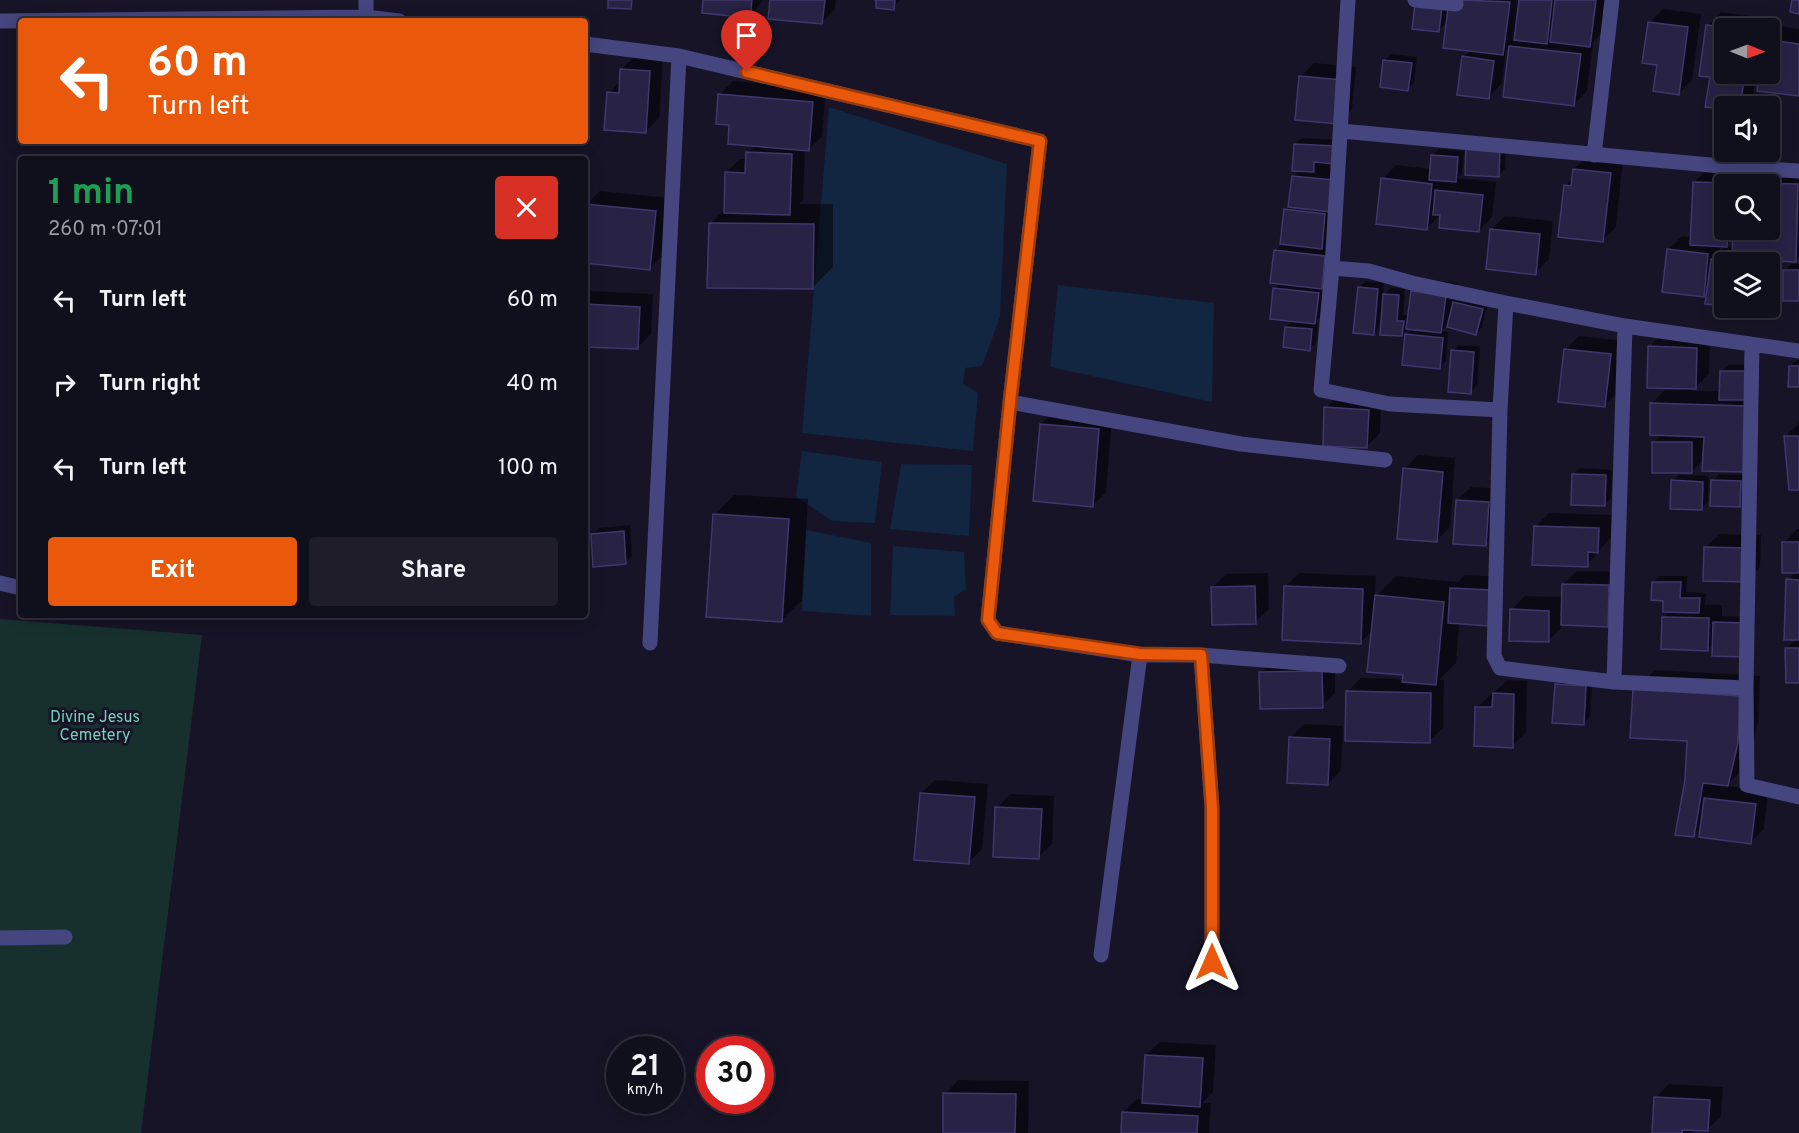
<!DOCTYPE html>
<html lang="en">
<head>
<meta charset="utf-8">
<style>
	:root { --surface:#100f1c; --page:#1e1d29; --text:#f1f3f6; --muted:#9c9ca3; --line:#302f3b; --accent:#ea580c }
	body { margin:0; font-family:Overpass,sans-serif; background:var(--page); color:var(--text); height:100vh; display:flex; flex-direction:column; font-size:22px; white-space:nowrap }
	* { box-sizing:border-box; margin:0 }
	p { font-size:20px; color:var(--muted) }
	.icon { flex:none; width:33px; height:33px; fill:none; stroke:currentColor; stroke-width:2; stroke-linecap:round; stroke-linejoin:round }
	.map { position:relative; flex:1; overflow:hidden }
	.drawer { position:absolute; left:18px; top:156px; width:570px; height:462px; display:flex; flex-direction:column; background:var(--surface); border-radius:6px; box-shadow:0 3px 15px #0003,0 0 0 2px var(--line) }
	.drawer>* { flex:none }
	.banner { position:absolute; left:18px; top:18px; width:570px; height:126px; border-radius:6px; box-shadow:0 3px 15px #0003,0 0 0 2px var(--line); background:#ea580c; color:#fff; overflow:hidden }
	.needle { width:39px; rotate:91deg }
	.controls { position:absolute; left:1714px; top:18px; display:grid; gap:12px }
	.controls a { display:grid; place-items:center; width:66px; height:66px; border-radius:6px; background:var(--surface); box-shadow:0 3px 15px #0003,0 0 0 2px var(--line); font-size:30px }
	.speed { position:absolute; left:606px; top:1036px; display:flex; gap:12px; font-size:30px; font-weight:700; text-align:center }
	.speed>* { display:grid; place-content:center; width:78px; height:78px; border-radius:50%; background:var(--surface); box-shadow:0 3px 15px #0003,0 0 0 2px var(--line); line-height:1 }
	.speed small { font-size:15px; font-weight:400 }
	.speed .limit { border:9px solid #d22; background:#fff; color:#111 }
	.pin { position:absolute; display:grid; place-items:center; width:51px; height:51px; color:#fff; margin:-62px -26px; border-radius:50% 50% 50% 0; rotate:-45deg; box-shadow:0 0 6px #0007 }
	.pin .icon { rotate:45deg }
	.me { position:absolute; width:66px; margin:-33px; rotate:0deg; stroke-linejoin:round; filter:drop-shadow(0 0 4px #0008) }
	.turn { display:flex; align-items:center; gap:21px; height:126px; padding:0 30px; font-size:27px }
	.turn .icon { width:78px; height:78px; stroke-width:2.5 }
	.turn b { display:block; font-size:42px; line-height:51px }
	.round { display:grid; place-items:center; flex:none; width:63px; height:63px; border-radius:6px; background:var(--page) }
	.head { display:flex; align-items:center; justify-content:space-between; height:102px; padding:0 30px }
	h1 { font-size:36px; font-weight:700; line-height:45px; color:#1e9e55 }
	.action { display:flex; gap:12px; margin-top:auto; padding:12px 30px }
	.action a { flex:1; height:69px; border-radius:6px; background:var(--accent); color:#fff; font-size:24px; font-weight:700; line-height:69px; text-align:center }
	.action a+a { background:var(--page); color:var(--text) }
	ul { padding:0; list-style:none }
	li { display:flex; align-items:center; gap:18px; height:84px; padding:0 30px }
	li div { flex:1 }
	li b { display:block; font-size:22px }
	li em { font-style:normal }
	.map>svg:first-child { display:block }
</style>
</head>
<body>
<div class="map">
<svg width="1799" height="1133" viewBox="0 0 1799 1133">
	<rect width="100%" height="100%" fill="#161426"/>
	<path fill="#17302e" d="M 0,619 L 202,635 L 141,1133 L 0,1133 Z"/>
	<path fill="#122541" d="M 829,107 L 1007,164 L 1000,317 L 982,366 L 965,368 L 963,384 L 978,393 L 973,451 L 802,433 Z
		M 1058,285 L 1214,303 L 1212,402 L 1050,367 Z
		M 802,451 L 882,462 L 875,523 L 832,521 L 796,497 Z
		M 901,464 L 972,465 L 969,536 L 890,529 Z
		M 806,530 L 871,543 L 871,616 L 802,611 Z
		M 893,546 L 964,552 L 966,589 L 954,597 L 955,616 L 890,615 Z"/>
	<path fill="#0007" fill-rule="evenodd" d="M 705,0 L 763,0 L 750,16 Z
		M 772,0 L 836,0 L 835,9 L 822,22 Z
		M 878,0 L 900,0 L 893,8 Z
		M 1458,0 L 1607,0 L 1603,32 L 1593,42 L 1587,91 L 1574,104 L 1504,96 L 1510,46 L 1506,50 L 1502,83 L 1489,97 L 1463,57 L 1471,50 L 1448,21 L 1438,31 L 1413,28 L 1448,1 L 1446,11 Z
		M 1663,9 L 1701,14 L 1692,80 L 1679,93 L 1659,64 L 1649,23 Z
		M 1721,12 L 1771,19 L 1770,30 L 1725,28 L 1725,74 L 1756,74 L 1753,96 L 1742,106 L 1725,108 L 1712,76 L 1708,25 Z
		M 1779,26 L 1799,29 L 1799,95 L 1759,89 L 1761,74 L 1770,74 L 1770,35 Z
		M 1391,54 L 1417,57 L 1414,83 L 1407,89 L 1384,61 Z
		M 635,56 L 663,58 L 659,118 L 645,132 L 609,93 L 621,80 L 622,69 Z
		M 1314,63 L 1356,67 L 1352,109 L 1338,123 L 1301,76 Z
		M 733,81 L 826,89 L 822,136 L 809,149 L 805,149 L 803,200 L 799,204 L 833,204 L 833,267 L 813,287 L 710,224 L 725,209 L 726,173 L 740,159 L 747,159 L 748,153 L 755,145 L 731,124 L 719,95 Z
		M 1302,138 L 1341,140 L 1331,165 L 1346,166 L 1328,309 L 1314,323 L 1318,323 L 1316,343 L 1309,349 L 1286,327 L 1294,320 L 1274,289 L 1280,283 L 1275,251 L 1282,244 L 1285,210 L 1290,205 L 1293,176 L 1300,170 L 1295,144 Z
		M 1506,142 L 1505,169 L 1498,176 L 1466,174 Z
		M 1439,149 L 1464,151 L 1462,174 L 1458,178 L 1496,182 L 1492,217 L 1479,231 L 1442,213 L 1427,228 L 1383,179 L 1396,165 L 1432,169 L 1433,155 Z
		M 1588,156 L 1623,159 L 1616,227 L 1603,240 L 1565,186 L 1573,178 L 1574,169 Z
		M 1708,169 L 1743,170 L 1742,184 L 1725,184 L 1725,230 L 1770,230 L 1770,184 L 1755,183 L 1769,170 L 1799,171 L 1799,257 L 1795,260 L 1761,259 L 1761,262 L 1725,262 L 1725,305 L 1709,290 L 1703,296 L 1668,250 L 1682,236 L 1692,237 L 1694,182 ZM 1734,238 L 1734,247 L 1726,246 ZM 1721,245 L 1726,245 L 1720,252 Z
		M 600,191 L 669,198 L 663,255 L 650,268 L 585,262 L 587,204 Z
		M 1505,216 L 1553,221 L 1549,259 L 1535,273 L 1491,229 Z
		M 1791,264 L 1799,264 L 1799,299 L 1785,271 Z
		M 1426,279 L 1458,283 L 1456,301 L 1461,296 L 1488,303 L 1482,327 L 1476,333 L 1450,322 L 1441,331 L 1448,332 L 1446,361 L 1439,368 L 1407,334 L 1413,328 L 1409,328 L 1402,335 L 1382,325 L 1373,334 L 1359,287 L 1366,281 L 1384,283 L 1383,296 L 1391,288 L 1405,289 L 1403,315 L 1410,315 L 1412,292 Z
		M 590,291 L 653,294 L 651,334 L 637,348 L 585,345 L 585,295 Z
		M 1663,333 L 1710,335 L 1709,374 L 1692,391 L 1721,391 L 1721,372 L 1728,365 L 1751,365 L 1751,392 L 1759,393 L 1757,457 L 1704,459 L 1691,472 L 1653,443 L 1662,434 L 1652,403 L 1665,390 L 1680,390 L 1680,387 L 1649,347 Z
		M 1579,336 L 1624,341 L 1618,392 L 1605,405 L 1565,350 Z
		M 1459,345 L 1480,346 L 1477,386 L 1470,392 L 1452,351 Z
		M 1797,360 L 1799,360 L 1799,386 L 1790,366 Z
		M 1340,394 L 1381,397 L 1380,433 L 1366,447 L 1326,408 Z
		M 1055,411 L 1112,416 L 1106,492 L 1093,505 L 1041,424 Z
		M 1799,423 L 1799,488 L 1786,436 Z
		M 1418,455 L 1455,458 L 1450,527 L 1436,541 L 1404,469 Z
		M 1580,468 L 1612,470 L 1611,498 L 1605,504 L 1573,475 Z
		M 1719,474 L 1747,475 L 1746,499 L 1740,506 L 1713,481 Z
		M 1679,475 L 1709,476 L 1708,502 L 1701,509 L 1672,481 Z
		M 1471,487 L 1502,489 L 1499,531 L 1485,544 L 1457,500 Z
		M 734,495 L 808,499 L 802,600 L 782,620 L 714,515 Z
		M 1549,513 L 1612,515 L 1611,537 L 1587,565 L 1535,527 Z
		M 630,525 L 632,556 L 626,562 L 592,535 L 599,528 Z
		M 1797,529 L 1799,529 L 1799,681 L 1787,648 L 1797,638 L 1788,580 L 1796,572 L 1784,543 Z
		M 1720,534 L 1761,535 L 1760,567 L 1746,581 L 1706,547 Z
		M 1577,571 L 1622,572 L 1621,612 L 1608,625 L 1562,624 L 1562,627 L 1548,641 L 1511,610 L 1525,596 L 1563,597 L 1563,584 Z
		M 1268,573 L 1269,609 L 1255,622 L 1212,588 L 1226,574 Z
		M 1299,573 L 1376,576 L 1375,597 L 1396,576 L 1458,582 L 1465,575 L 1504,577 L 1502,611 L 1459,622 L 1456,663 L 1439,680 L 1444,680 L 1443,728 L 1429,741 L 1347,692 L 1361,678 L 1404,679 L 1405,674 L 1373,630 L 1361,642 L 1286,586 Z
		M 1660,576 L 1687,576 L 1686,592 L 1706,593 L 1705,605 L 1722,605 L 1722,616 L 1751,617 L 1708,649 L 1664,617 L 1670,611 L 1653,582 Z
		M 1335,658 L 1335,693 L 1322,706 L 1261,673 L 1274,659 Z
		M 1655,670 L 1760,676 L 1758,722 L 1748,764 L 1726,786 L 1768,791 L 1764,829 L 1750,843 L 1702,826 L 1693,835 L 1687,781 L 1688,740 L 1634,690 Z
		M 1563,678 L 1592,680 L 1590,717 L 1583,724 L 1556,685 Z
		M 1508,680 L 1527,681 L 1526,732 L 1512,746 L 1477,707 Z
		M 1304,724 L 1343,726 L 1341,770 L 1328,784 L 1290,738 Z
		M 935,780 L 988,784 L 982,849 L 969,862 L 921,793 Z
		M 1010,794 L 1054,796 L 1052,844 L 1038,857 L 997,808 Z
		M 1160,1042 L 1216,1045 L 1213,1092 L 1202,1103 L 1211,1103 L 1209,1133 L 1122,1133 L 1123,1112 L 1137,1099 L 1144,1099 L 1146,1055 Z
		M 958,1080 L 1029,1081 L 1028,1133 L 944,1133 L 945,1094 Z
		M 1669,1084 L 1723,1087 L 1721,1116 L 1707,1130 L 1694,1130 L 1692,1133 L 1653,1133 L 1655,1098 Z"/>
	<path fill="#282245" stroke="#40376e" stroke-width="1.5" d="M 608,0 L 632,0 L 631,9 L 608,8 Z
		M 703,0 L 752,0 L 750,18 L 702,13 Z
		M 770,0 L 825,0 L 822,24 L 768,19 Z
		M 874,0 L 895,0 L 894,10 L 876,8 L 876,0 Z
		M 1461,0 L 1510,2 L 1503,55 L 1443,48 L 1448,8 Z
		M 1519,0 L 1552,0 L 1547,44 L 1514,40 Z
		M 1555,0 L 1596,0 L 1590,47 L 1550,42 Z
		M 1792,0 L 1799,0 L 1799,14 L 1790,12 Z
		M 1415,4 L 1442,7 L 1439,32 L 1412,29 Z
		M 1648,22 L 1688,27 L 1679,95 L 1653,91 L 1657,65 L 1642,63 Z
		M 1706,25 L 1734,28 L 1725,28 L 1725,74 L 1745,74 L 1740,106 L 1725,106 L 1725,109 L 1705,107 L 1710,77 L 1699,76 Z
		M 1770,40 L 1799,44 L 1799,96 L 1757,91 L 1759,74 L 1770,74 Z
		M 1509,46 L 1581,54 L 1574,106 L 1503,97 Z
		M 1462,56 L 1494,61 L 1489,99 L 1457,95 Z
		M 1383,60 L 1412,63 L 1408,91 L 1380,87 Z
		M 620,69 L 650,71 L 646,133 L 604,130 L 607,92 L 619,93 Z
		M 1299,76 L 1343,80 L 1339,124 L 1295,120 Z
		M 718,94 L 813,102 L 809,151 L 728,144 L 729,125 L 716,124 Z
		M 1294,144 L 1336,146 L 1334,164 L 1314,162 L 1314,172 L 1292,171 Z
		M 1466,146 L 1500,148 L 1499,177 L 1465,175 Z
		M 746,152 L 792,154 L 790,215 L 724,213 L 725,172 L 745,173 Z
		M 1431,155 L 1458,157 L 1456,182 L 1429,180 Z
		M 1573,169 L 1611,173 L 1603,242 L 1558,237 L 1564,185 L 1571,186 Z
		M 1292,176 L 1333,180 L 1330,212 L 1288,207 Z
		M 1381,178 L 1432,184 L 1427,230 L 1376,224 Z
		M 1693,182 L 1730,183 L 1730,184 L 1725,184 L 1725,230 L 1728,230 L 1727,247 L 1690,245 Z
		M 1754,183 L 1798,184 L 1796,262 L 1732,259 L 1733,230 L 1770,230 L 1770,184 L 1754,184 Z
		M 1435,190 L 1483,195 L 1479,232 L 1439,228 L 1440,215 L 1433,215 Z
		M 585,204 L 656,211 L 650,270 L 585,263 Z
		M 1284,209 L 1325,214 L 1322,249 L 1280,244 Z
		M 709,223 L 814,224 L 813,289 L 707,288 Z
		M 1490,229 L 1540,234 L 1536,275 L 1486,269 Z
		M 1667,249 L 1708,254 L 1704,297 L 1662,292 Z
		M 1274,250 L 1325,256 L 1322,289 L 1270,283 Z
		M 1711,259 L 1741,262 L 1725,262 L 1725,306 L 1705,304 Z
		M 1783,270 L 1799,270 L 1799,301 L 1783,301 Z
		M 1358,287 L 1378,289 L 1374,335 L 1353,333 Z
		M 1273,288 L 1319,293 L 1315,324 L 1270,319 Z
		M 1411,291 L 1446,296 L 1441,333 L 1406,329 Z
		M 1383,294 L 1399,295 L 1397,321 L 1404,321 L 1402,336 L 1380,335 Z
		M 1453,302 L 1483,309 L 1476,335 L 1447,327 Z
		M 585,304 L 640,307 L 638,349 L 585,347 Z
		M 1285,327 L 1312,329 L 1310,351 L 1283,347 Z
		M 1405,334 L 1443,338 L 1440,369 L 1402,365 Z
		M 1648,346 L 1697,348 L 1696,389 L 1647,388 Z
		M 1564,349 L 1611,354 L 1605,407 L 1558,402 Z
		M 1451,350 L 1474,352 L 1471,394 L 1448,392 Z
		M 1789,366 L 1799,366 L 1799,387 L 1788,387 Z
		M 1720,371 L 1745,371 L 1745,400 L 1719,400 Z
		M 1650,403 L 1746,406 L 1744,472 L 1702,471 L 1704,437 L 1650,435 Z
		M 1324,407 L 1369,410 L 1367,448 L 1323,446 Z
		M 1040,424 L 1099,429 L 1093,507 L 1033,501 Z
		M 1784,436 L 1799,436 L 1799,490 L 1789,490 Z
		M 1652,442 L 1692,442 L 1692,473 L 1652,473 Z
		M 1403,468 L 1443,472 L 1437,542 L 1397,539 Z
		M 1572,474 L 1606,475 L 1605,506 L 1571,505 Z
		M 1671,480 L 1703,482 L 1702,510 L 1670,509 Z
		M 1711,480 L 1741,481 L 1740,507 L 1710,506 Z
		M 1456,500 L 1489,502 L 1486,546 L 1453,544 Z
		M 713,514 L 789,519 L 782,622 L 706,617 Z
		M 1534,526 L 1599,528 L 1598,553 L 1588,552 L 1588,567 L 1532,565 Z
		M 624,531 L 626,564 L 593,567 L 591,534 Z
		M 1782,542 L 1799,542 L 1799,573 L 1782,573 Z
		M 1704,547 L 1748,548 L 1747,582 L 1703,581 Z
		M 1786,579 L 1799,580 L 1799,640 L 1784,640 Z
		M 1652,582 L 1681,582 L 1680,598 L 1700,598 L 1699,613 L 1663,612 L 1663,601 L 1651,600 Z
		M 1562,584 L 1609,585 L 1608,627 L 1561,625 Z
		M 1255,586 L 1256,624 L 1212,625 L 1211,587 Z
		M 1284,586 L 1363,589 L 1361,644 L 1282,640 Z
		M 1450,588 L 1491,590 L 1489,626 L 1448,623 Z
		M 1375,595 L 1444,602 L 1436,685 L 1402,682 L 1403,675 L 1367,672 Z
		M 1510,609 L 1549,611 L 1549,642 L 1509,641 Z
		M 1662,617 L 1709,618 L 1708,651 L 1661,649 Z
		M 1713,622 L 1746,623 L 1744,657 L 1712,656 Z
		M 1785,648 L 1799,648 L 1799,683 L 1786,683 Z
		M 1322,671 L 1323,708 L 1260,709 L 1259,672 Z
		M 1555,684 L 1586,686 L 1584,725 L 1552,723 Z
		M 1633,689 L 1740,696 L 1738,743 L 1728,786 L 1703,783 L 1694,837 L 1675,835 L 1685,780 L 1687,741 L 1630,738 Z
		M 1346,691 L 1431,693 L 1430,743 L 1345,741 Z
		M 1493,693 L 1514,694 L 1513,748 L 1474,746 L 1475,707 L 1492,707 Z
		M 1289,737 L 1330,739 L 1328,785 L 1287,783 Z
		M 920,793 L 975,797 L 969,864 L 914,860 Z
		M 1704,798 L 1756,804 L 1751,844 L 1699,837 Z
		M 995,807 L 1042,809 L 1039,859 L 993,857 Z
		M 1145,1055 L 1203,1058 L 1200,1107 L 1142,1103 Z
		M 943,1093 L 1016,1094 L 1015,1133 L 943,1133 Z
		M 1654,1097 L 1710,1100 L 1708,1131 L 1682,1130 L 1682,1133 L 1652,1133 Z
		M 1122,1112 L 1198,1116 L 1197,1133 L 1121,1133 Z"/>
	<g fill="none" stroke-linecap="round" stroke-linejoin="round">
		<path stroke="#45457f" stroke-width="15" d="M 1348,0 L 1332,268 L 1321,390 L 1390,404 L 1500,410
			M 1415,0 L 1456,4
			M 366,17 L 366,0
			M 0,21 L 366,17 L 399,21
			M 585,44 L 679,56 L 1040,141 L 1010,402 L 988,620 L 997,633 L 1140,655 L 1201,655 L 1339,666
			M 1341,131 L 1721,166 L 1799,171
			M 1594,155 L 1612,0
			M 1332,268 L 1369,271 L 1412,283 L 1506,303 L 1500,410 L 1494,656 L 1500,668 L 1614,682 L 1746,688
			M 1506,303 L 1625,326 L 1799,351
			M 1752,346 L 1746,688 L 1747,785 L 1799,797
			M 1010,402 L 1241,444 L 1385,460
			M 0,583 L 21,588
			M 650,643 L 679,56
			M 1201,655 L 1212,808 L 1212,962
			M 1614,682 L 1625,326
			M 0,938 L 65,937
			M 1101,955 L 1140,655"/>
	</g>
	<g fill="none" stroke-linecap="round" stroke-linejoin="round">
		<g stroke="#983908" stroke-width="15">
			<path id="route" d="M 747,72 L 1040,141 L 1010,402 L 988,620 L 997,633 L 1140,654 L 1201,655 L 1212,808 L 1212,962"/>
		</g>
		<use href="#route" stroke="#ea580c" stroke-width="10"/>
	</g>
	<g text-anchor="middle" stroke-width="6" stroke-linejoin="round" paint-order="stroke">
		<g font-size="16" fill="#73d1b6" stroke="#161426">
			<text x="95" y="722">Divine Jesus<tspan x="95" dy="18">Cemetery</tspan></text>
		</g>
	</g>
</svg>
<div class="controls">
<a><svg class="needle" viewBox="-14 -14 28 28"><path d="M0-13l5 13h-10z" fill="#e53935"/><path d="M0 13l5-13h-10z" fill="#9c9ca3"/></svg></a>
<a><svg class="icon" aria-label="sound" viewBox="0 0 24 24"><path d="M4 9h4l5-4v14l-5-4H4zM17 9q2 3 0 6"/></svg></a>
<a><svg class="icon" aria-label="search" viewBox="0 0 24 24"><circle cx="10" cy="10" r="6"/><path d="M15 15l6 6"/></svg></a>
<a><svg class="icon" aria-label="layers" viewBox="0 0 24 24"><path d="M12 4l9 5-9 5-9-5zM3 14l9 5 9-5"/></svg></a>
</div>
<div class="speed"><div>21<small>km/h</small></div><div class="limit">30</div></div>
<div class="pin" style="left:747px;top:72px;background:#d93025"><svg class="icon" aria-label="arrive" viewBox="0 0 24 24"><path d="M6 21V4h12l-3 4 3 4H6"/></svg></div>
<svg class="me" style="left:1212px;top:962px" viewBox="-20 -20 40 40"><path d="M0-17L14 15 0 8-14 15z" fill="#ea580c" stroke="#fff" stroke-width="4"/></svg>
<div class="banner">
<div class="turn"><svg class="icon" aria-label="left" viewBox="0 0 24 24"><path d="M17 20v-9H6M10 6l-5 5 5 5"/></svg><div><b>60 m</b>Turn left</div></div>
</div>
<section class="drawer">
<div class="head"><div><h1>1 min</h1><p>260 m · 07:01</p></div><a class="round" style="background:#d93025;color:#fff"><svg class="icon" aria-label="close" viewBox="0 0 24 24"><path d="M6 6l12 12M18 6L6 18"/></svg></a></div>
<ul>
<li><svg class="icon" aria-label="left" viewBox="0 0 24 24"><path d="M17 20v-9H6M10 6l-5 5 5 5"/></svg><div><b>Turn left</b></div><em>60 m</em></li>
<li><svg class="icon" aria-label="right" viewBox="0 0 24 24"><path d="M7 20v-9h11M14 6l5 5-5 5"/></svg><div><b>Turn right</b></div><em>40 m</em></li>
<li><svg class="icon" aria-label="left" viewBox="0 0 24 24"><path d="M17 20v-9H6M10 6l-5 5 5 5"/></svg><div><b>Turn left</b></div><em>100 m</em></li>
</ul>
<div class="action"><a>Exit</a><a>Share</a></div>
</section>
</div>
</body>
</html>
